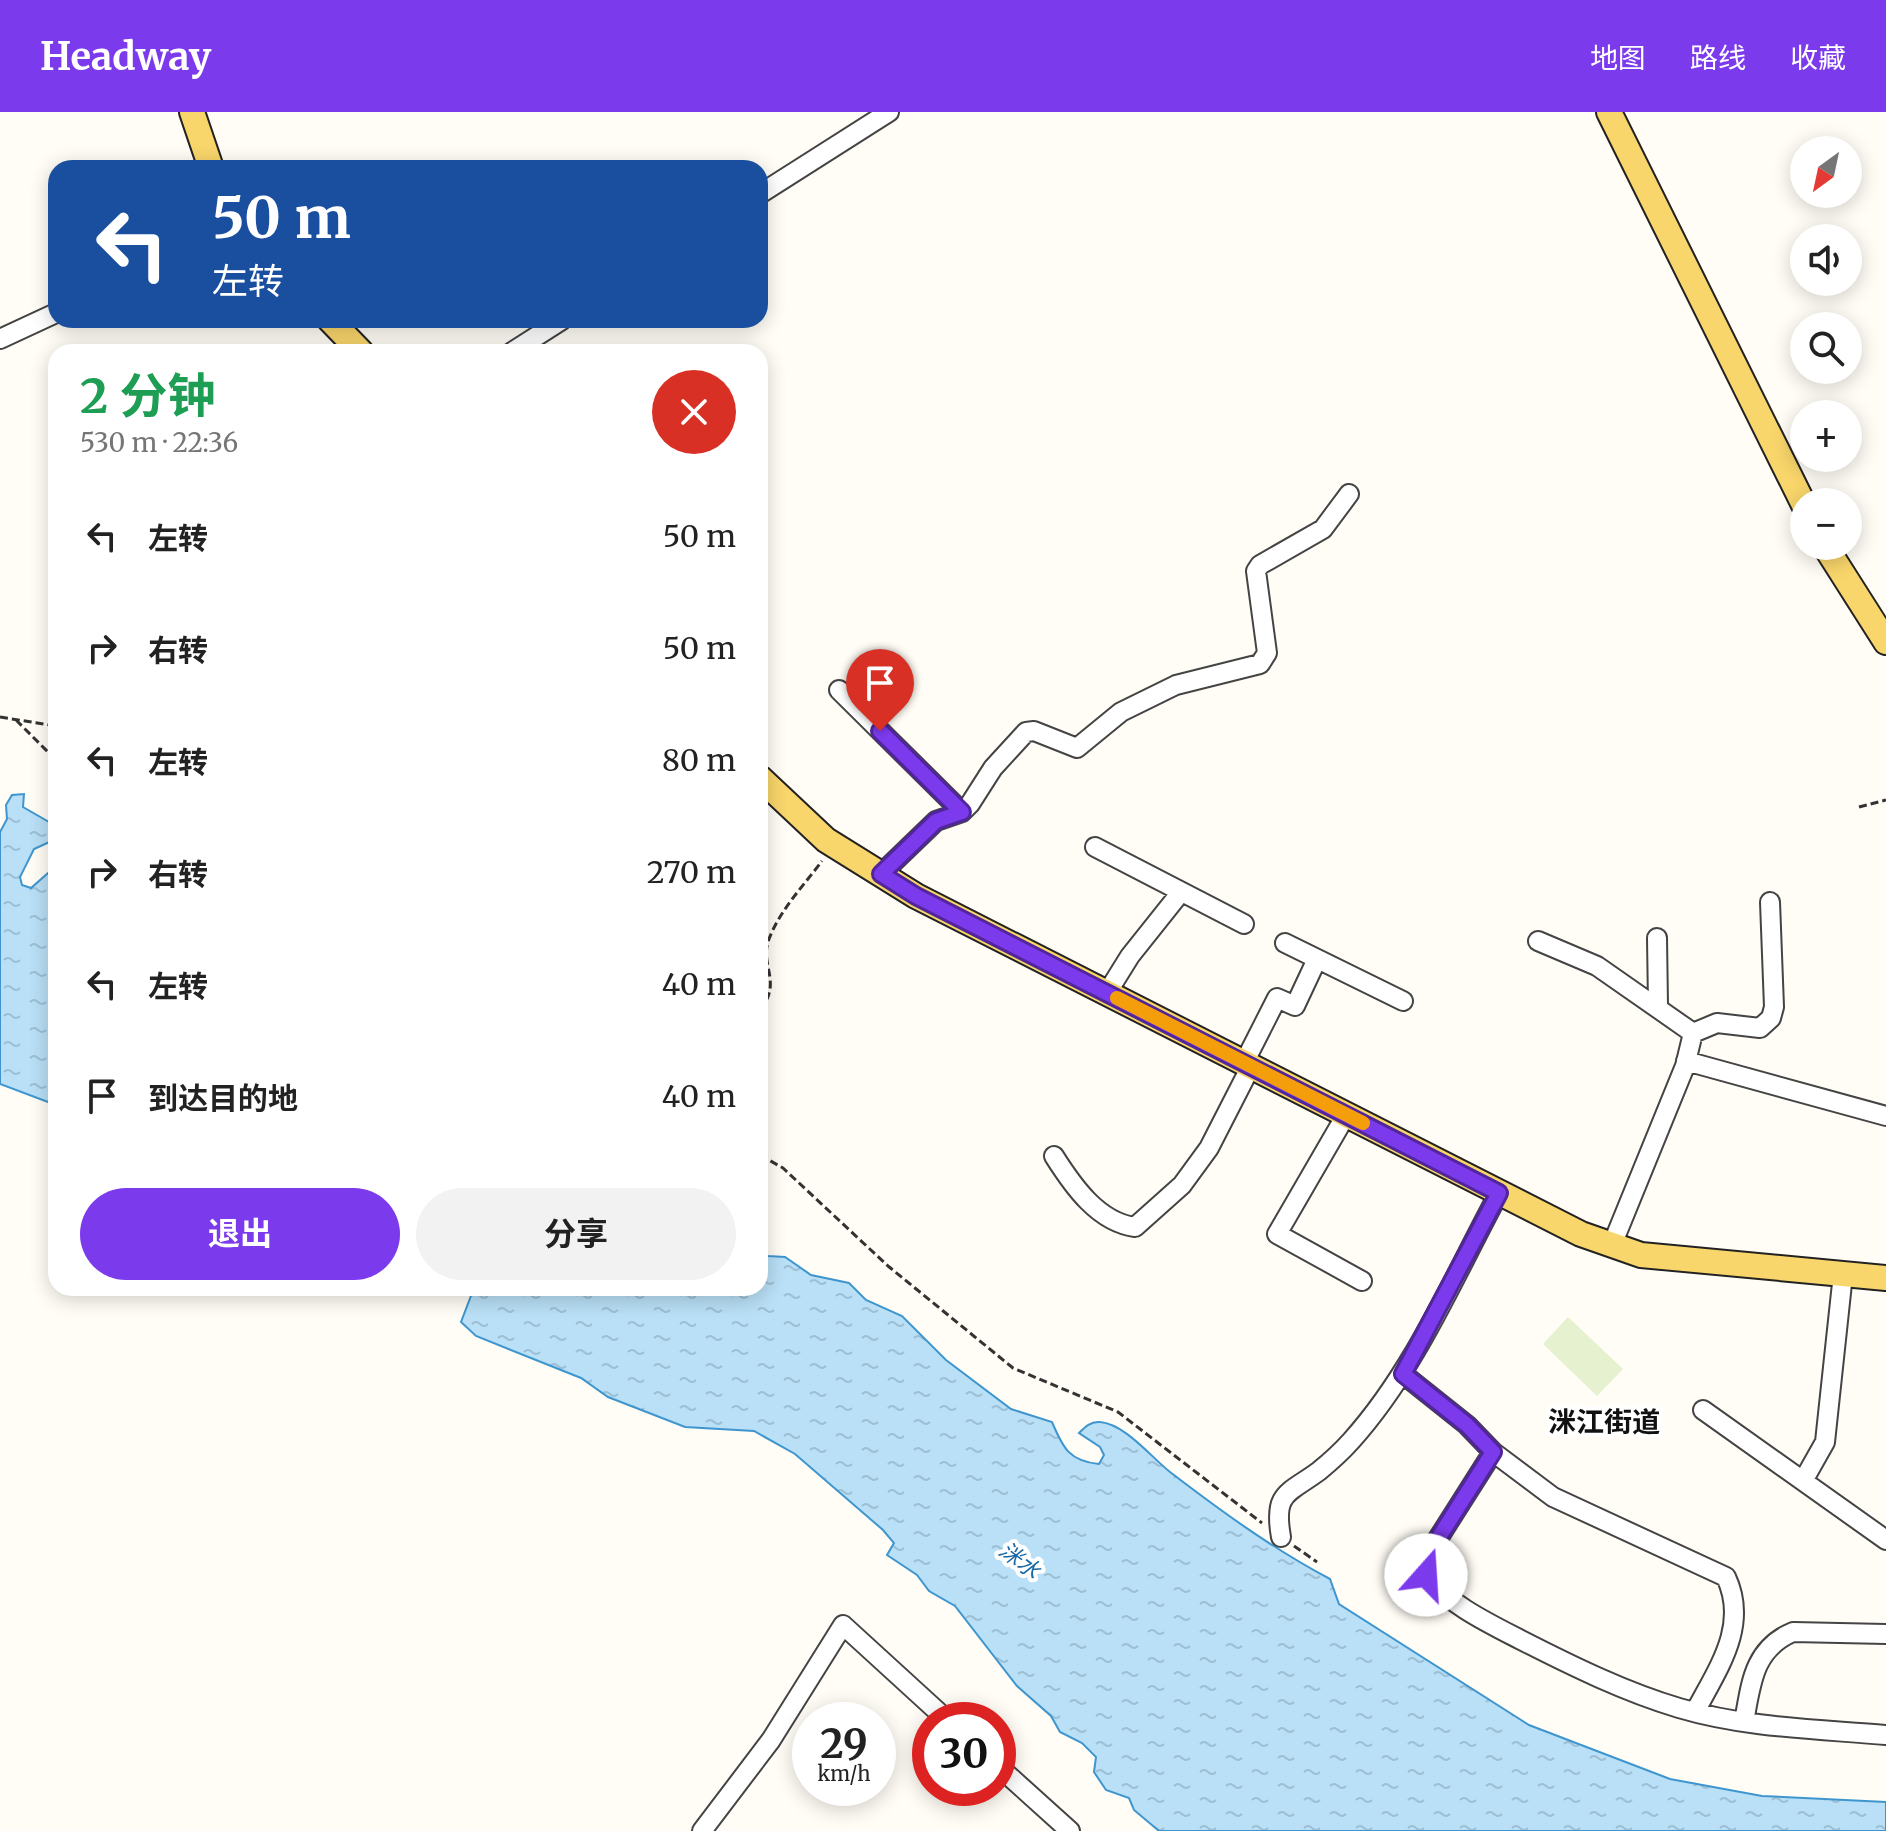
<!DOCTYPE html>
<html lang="zh">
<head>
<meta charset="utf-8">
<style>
	:root { --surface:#fff; --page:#f2f2f2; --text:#222; --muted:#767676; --accent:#7c3aed }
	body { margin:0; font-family:Merriweather,"Noto Sans SC",serif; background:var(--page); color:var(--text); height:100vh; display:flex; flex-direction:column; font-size:30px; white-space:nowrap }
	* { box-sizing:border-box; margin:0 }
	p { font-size:26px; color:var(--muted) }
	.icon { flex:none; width:44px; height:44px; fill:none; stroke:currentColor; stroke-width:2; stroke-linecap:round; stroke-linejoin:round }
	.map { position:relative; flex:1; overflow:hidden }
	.side { position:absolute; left:48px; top:232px; width:720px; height:952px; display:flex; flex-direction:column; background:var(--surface); border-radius:24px; box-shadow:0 4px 20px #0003 }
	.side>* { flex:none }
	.top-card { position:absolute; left:48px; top:48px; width:720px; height:168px; border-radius:24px; box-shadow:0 4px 20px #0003; background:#1a4fa0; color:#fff; overflow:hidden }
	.needle { width:52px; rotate:213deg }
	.fabs { position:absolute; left:1790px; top:24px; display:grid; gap:16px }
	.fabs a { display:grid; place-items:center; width:72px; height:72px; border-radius:50%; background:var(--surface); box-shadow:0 4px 20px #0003; font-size:40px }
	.speed { position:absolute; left:792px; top:1590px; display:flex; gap:16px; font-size:40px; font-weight:700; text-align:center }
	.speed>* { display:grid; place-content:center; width:104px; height:104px; border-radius:50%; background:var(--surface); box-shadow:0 4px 20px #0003; line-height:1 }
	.speed small { font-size:20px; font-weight:400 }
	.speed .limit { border:12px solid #d22; background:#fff; color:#111 }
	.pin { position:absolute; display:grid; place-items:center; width:68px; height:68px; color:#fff; margin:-82px -34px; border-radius:50% 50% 50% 0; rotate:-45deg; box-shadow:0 0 8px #0007 }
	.pin .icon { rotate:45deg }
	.me { position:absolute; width:88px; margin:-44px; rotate:19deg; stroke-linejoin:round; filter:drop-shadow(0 0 6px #0008) }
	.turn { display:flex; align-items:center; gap:28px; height:168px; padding:0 32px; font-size:36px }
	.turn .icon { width:104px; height:104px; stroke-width:2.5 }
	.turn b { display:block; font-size:56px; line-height:68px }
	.round { display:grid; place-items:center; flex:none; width:84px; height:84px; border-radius:42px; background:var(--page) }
	.head { display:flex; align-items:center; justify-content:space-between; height:136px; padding:0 32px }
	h1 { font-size:48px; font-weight:700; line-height:60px; color:#1e9e55 }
	.action { display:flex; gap:16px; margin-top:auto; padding:16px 32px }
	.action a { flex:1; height:92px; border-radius:48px; background:var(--accent); color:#fff; font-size:32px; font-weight:700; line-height:92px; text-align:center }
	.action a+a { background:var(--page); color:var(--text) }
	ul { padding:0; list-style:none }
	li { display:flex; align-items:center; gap:24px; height:112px; padding:0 32px }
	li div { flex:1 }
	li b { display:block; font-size:30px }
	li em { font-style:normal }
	header { display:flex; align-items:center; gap:48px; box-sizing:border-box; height:112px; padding:0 40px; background:var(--accent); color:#fff }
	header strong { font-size:38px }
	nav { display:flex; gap:44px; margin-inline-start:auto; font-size:28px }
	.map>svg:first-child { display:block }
</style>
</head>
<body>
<header>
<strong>Headway</strong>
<nav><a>地图</a><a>路线</a><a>收藏</a></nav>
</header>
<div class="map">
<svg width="1886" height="1719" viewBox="0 0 1886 1719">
	<defs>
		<pattern id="water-ripples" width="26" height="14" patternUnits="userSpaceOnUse" patternTransform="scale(2)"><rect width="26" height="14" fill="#b9e0f7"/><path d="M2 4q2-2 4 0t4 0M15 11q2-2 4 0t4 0" fill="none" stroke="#9ebfd3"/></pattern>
	</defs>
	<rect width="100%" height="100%" fill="#fffdf5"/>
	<path fill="#e6f2cf" d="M 1568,1205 L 1623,1257 L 1597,1284 L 1543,1232 Z"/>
	<path fill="url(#water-ripples)" stroke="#3f96cf" stroke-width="2" d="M 24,682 L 23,695 L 56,714 L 56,727 L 34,737 L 20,765 L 22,773 L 31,776 L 56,754 L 56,993 L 0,972 L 0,720 L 7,707 L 6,693 L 12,683 Z
		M 760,1140 L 768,1144 L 785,1145 L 811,1163 L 849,1171 L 866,1188 L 902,1204 L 946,1248 L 1011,1297 L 1052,1310 C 1063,1336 1069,1349 1099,1352 L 1104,1343 L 1100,1335 L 1079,1321 C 1085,1315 1091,1309 1100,1310 C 1125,1312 1151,1345 1170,1360 C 1221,1399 1273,1437 1330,1467 L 1339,1492 L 1529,1613 L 1670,1667 L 1762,1684 L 1886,1690 L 1886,1719 L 1159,1719 L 1134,1698 L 1129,1686 L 1106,1678 L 1094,1660 L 1096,1645 L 1082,1631 L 1060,1620 L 1051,1604 L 1017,1574 L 955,1494 L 929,1479 L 917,1463 L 887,1443 L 894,1431 L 883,1418 L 795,1342 L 754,1319 L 685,1315 L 608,1285 L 581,1266 L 476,1224 L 461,1210 L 474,1176 L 760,1176 Z"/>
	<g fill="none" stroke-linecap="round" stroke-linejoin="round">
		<g stroke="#444" stroke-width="22">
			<path id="minor" d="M 760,82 L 889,0
				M 0,227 L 56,201
				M 512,240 L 562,208
				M 839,578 L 962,700
				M 1095,735 L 1244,812
				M 881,762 L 936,709 L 962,700 L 970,692 L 993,656 L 1026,620 L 1034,619 L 1077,636 L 1121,600 L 1176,573 L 1260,552 L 1267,541 L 1256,459 L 1260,453 L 1323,417 L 1349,382
				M 1657,826 L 1658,893
				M 1538,829 L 1597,854 L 1693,921 L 1717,911 L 1760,916 L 1771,906 L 1774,895 L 1770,790
				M 1285,831 L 1403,889
				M 1107,881 L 1130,844 L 1181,780
				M 1686,949 L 1886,1004
				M 1244,951 L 1277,886 L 1295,894 L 1317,847
				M 1346,1003 L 1277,1122 L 1362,1169
				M 1054,1044 C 1073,1074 1098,1110 1135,1115 L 1182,1073 L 1209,1036 L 1251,954
				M 1612,1133 L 1685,954 L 1693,921
				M 1403,1262 L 1467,1313 L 1493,1340 L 1553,1385 L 1726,1465 C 1749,1514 1718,1556 1695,1600
				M 1703,1298 L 1886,1428
				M 1493,1340 L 1427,1444 L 1426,1463 C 1446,1491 1490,1512 1521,1528 C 1572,1554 1625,1580 1679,1596 C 1746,1616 1817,1617 1886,1623
				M 1803,1369 L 1825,1330 L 1843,1162
				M 1281,1425 C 1273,1380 1288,1382 1319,1359 C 1330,1350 1342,1339 1351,1329 C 1415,1258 1454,1164 1499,1081
				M 1744,1610 C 1751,1572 1753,1537 1793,1520 L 1886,1522
				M 998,1654 L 1070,1719
				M 702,1719 L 771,1628 L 843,1513 L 947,1608"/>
		</g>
		<g stroke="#222" stroke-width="28">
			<path id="major" d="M 192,0 L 211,56
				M 1609,0 L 1804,393
				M 330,208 L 361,240
				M 1825,434 L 1886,530
				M 760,666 L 826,728 L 916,784 L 1581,1122 L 1641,1143 L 1886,1166"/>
		</g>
		<path stroke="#333" stroke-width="3" stroke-dasharray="8 4" stroke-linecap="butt" d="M 0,605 L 56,614
			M 16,608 L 56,648
			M 1859,695 L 1886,688
			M 760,898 C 783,870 759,853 769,827 C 780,798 804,773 822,749
			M 760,1043 L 783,1056 L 888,1154 L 1013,1256 L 1118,1300 L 1262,1411
			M 1294,1434 L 1317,1450"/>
		<use href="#minor" stroke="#fff" stroke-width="18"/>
		<use href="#major" stroke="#f9d66b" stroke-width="24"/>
	</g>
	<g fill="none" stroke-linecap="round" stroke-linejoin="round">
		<g stroke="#51269a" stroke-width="20">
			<path id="route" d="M 880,619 L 962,700 L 936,709 L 881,762 L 916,784 L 1499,1081 L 1403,1262 L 1467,1313 L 1493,1340 L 1427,1444 L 1426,1463"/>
		</g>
		<use href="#route" stroke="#7c3aed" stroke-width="14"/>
		<path stroke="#f59e0b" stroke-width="14" d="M 1117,886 L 1363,1011"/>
	</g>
	<g text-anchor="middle" stroke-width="8" stroke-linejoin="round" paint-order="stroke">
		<g font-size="22" font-style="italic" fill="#1768a6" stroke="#fff">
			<text transform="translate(1020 1448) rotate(37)" y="8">洣水</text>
		</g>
		<g font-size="28" font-weight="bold" fill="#111" stroke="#fff">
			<text x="1604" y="1320">洣江街道</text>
		</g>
	</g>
</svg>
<div class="fabs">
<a><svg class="needle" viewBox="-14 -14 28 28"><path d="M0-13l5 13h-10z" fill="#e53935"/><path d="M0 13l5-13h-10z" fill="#767676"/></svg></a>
<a><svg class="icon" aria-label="sound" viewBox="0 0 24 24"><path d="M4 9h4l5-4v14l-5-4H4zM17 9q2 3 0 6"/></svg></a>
<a><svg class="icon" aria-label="search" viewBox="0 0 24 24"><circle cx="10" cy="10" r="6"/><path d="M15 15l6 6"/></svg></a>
<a>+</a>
<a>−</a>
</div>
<div class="speed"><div>29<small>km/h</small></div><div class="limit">30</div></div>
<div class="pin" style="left:880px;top:619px;background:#d93025"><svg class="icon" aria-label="arrive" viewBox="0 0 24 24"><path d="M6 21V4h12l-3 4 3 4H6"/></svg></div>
<svg class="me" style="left:1426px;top:1463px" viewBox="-20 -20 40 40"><circle r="19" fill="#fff"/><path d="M0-13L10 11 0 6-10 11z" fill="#7c3aed"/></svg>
<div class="top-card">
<div class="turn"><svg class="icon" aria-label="left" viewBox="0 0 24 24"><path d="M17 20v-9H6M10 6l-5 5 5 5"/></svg><div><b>50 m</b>左转</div></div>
</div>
<section class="side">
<div class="head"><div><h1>2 分钟</h1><p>530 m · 22:36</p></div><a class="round" style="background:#d93025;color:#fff"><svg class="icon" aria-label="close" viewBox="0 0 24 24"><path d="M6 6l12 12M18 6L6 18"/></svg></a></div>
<ul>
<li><svg class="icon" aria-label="left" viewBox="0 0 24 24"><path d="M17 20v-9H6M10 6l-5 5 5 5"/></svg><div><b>左转</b></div><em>50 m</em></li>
<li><svg class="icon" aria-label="right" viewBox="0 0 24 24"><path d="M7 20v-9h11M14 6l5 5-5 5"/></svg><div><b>右转</b></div><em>50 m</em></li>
<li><svg class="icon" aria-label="left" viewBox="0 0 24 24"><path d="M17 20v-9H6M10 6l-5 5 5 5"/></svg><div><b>左转</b></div><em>80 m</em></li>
<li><svg class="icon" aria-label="right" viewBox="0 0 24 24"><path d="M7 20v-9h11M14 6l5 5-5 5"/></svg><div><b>右转</b></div><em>270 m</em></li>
<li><svg class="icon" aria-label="left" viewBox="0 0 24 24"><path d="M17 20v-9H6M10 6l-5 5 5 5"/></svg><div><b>左转</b></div><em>40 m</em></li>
<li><svg class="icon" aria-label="arrive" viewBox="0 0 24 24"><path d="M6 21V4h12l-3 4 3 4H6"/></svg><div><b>到达目的地</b></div><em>40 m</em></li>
</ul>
<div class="action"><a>退出</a><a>分享</a></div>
</section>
</div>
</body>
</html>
